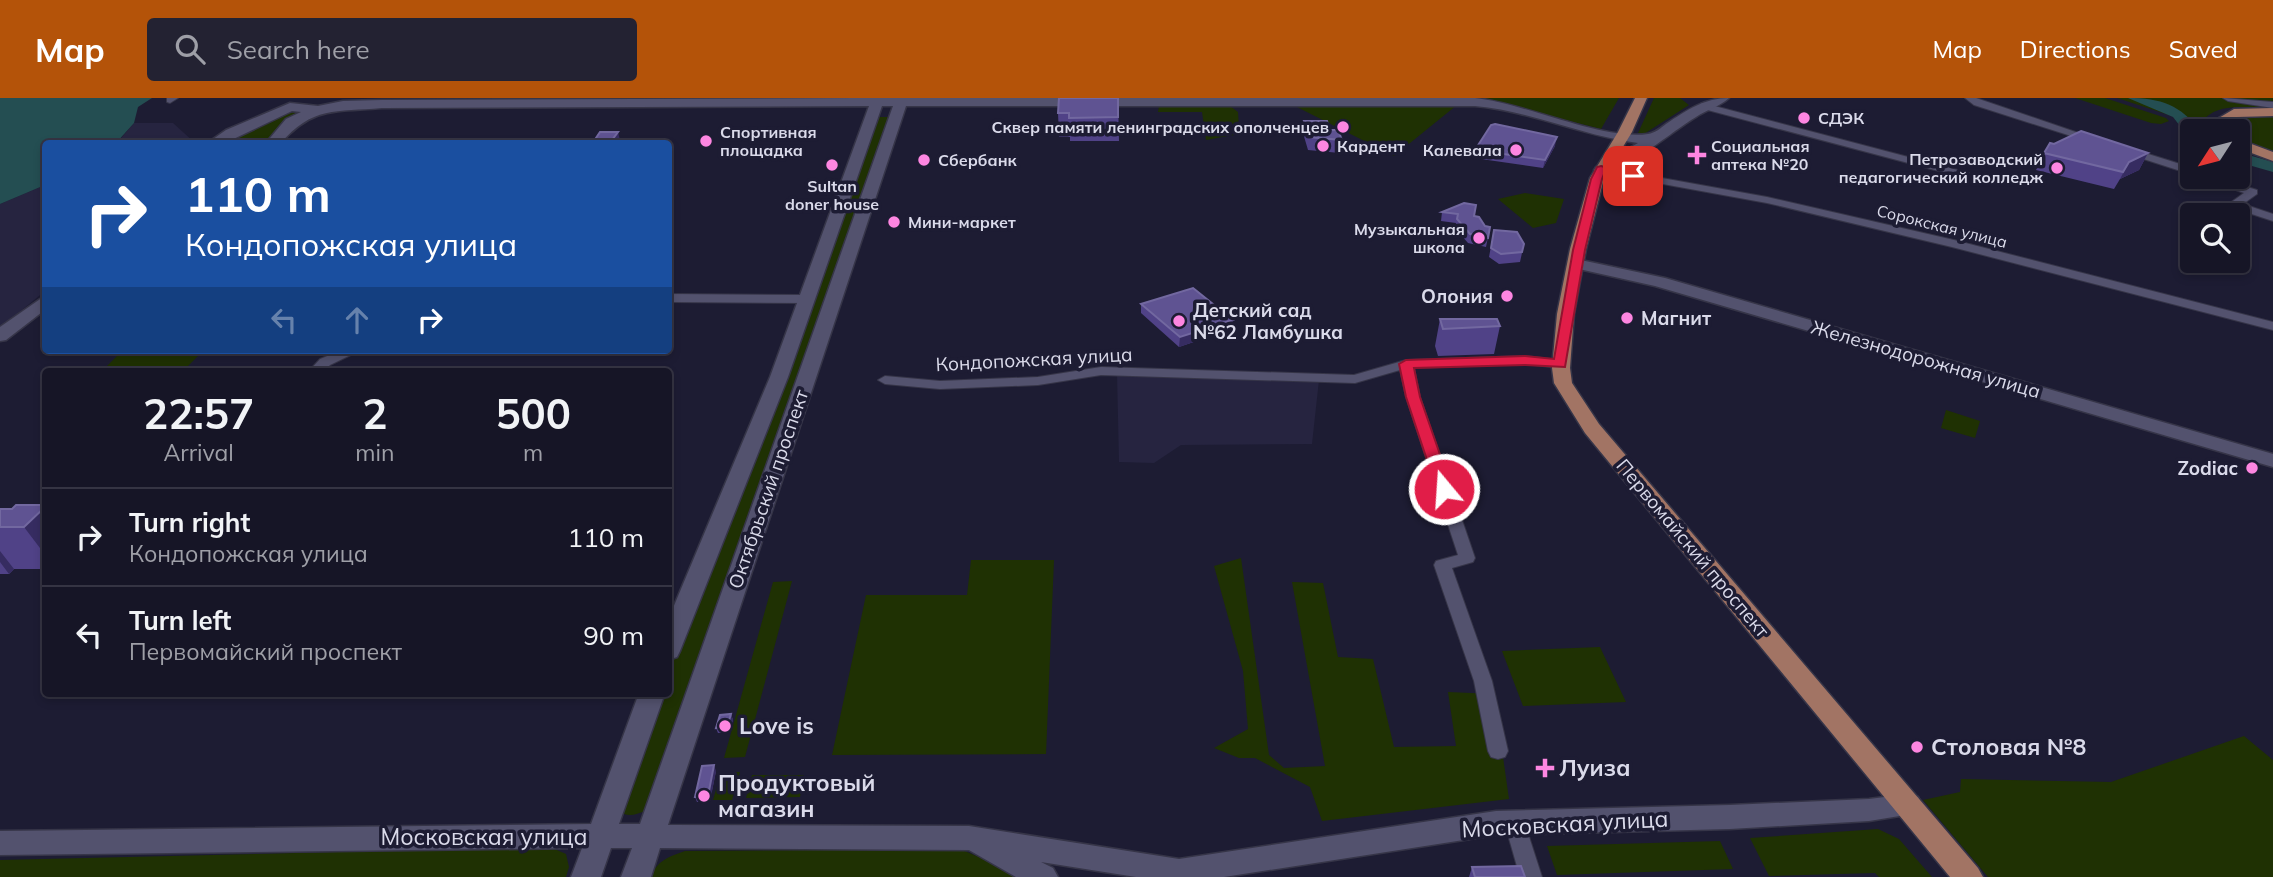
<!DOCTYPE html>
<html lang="en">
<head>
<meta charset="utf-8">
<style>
	:root { --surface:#161526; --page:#232232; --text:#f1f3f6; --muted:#9e9fa7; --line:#353443; --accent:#b45309 }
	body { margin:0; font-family:Mulish,sans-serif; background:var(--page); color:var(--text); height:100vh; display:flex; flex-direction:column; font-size:26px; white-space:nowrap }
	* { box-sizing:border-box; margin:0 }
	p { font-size:23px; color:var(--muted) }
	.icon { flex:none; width:38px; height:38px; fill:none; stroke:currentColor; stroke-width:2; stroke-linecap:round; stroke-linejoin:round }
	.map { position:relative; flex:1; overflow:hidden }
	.panel { position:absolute; left:42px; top:270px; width:630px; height:329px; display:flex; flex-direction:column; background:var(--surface); border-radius:7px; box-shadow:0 4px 10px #0003,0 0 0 2px var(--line) }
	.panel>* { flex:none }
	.top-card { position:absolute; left:42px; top:42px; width:630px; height:214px; border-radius:7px; box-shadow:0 4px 10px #0003,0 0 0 2px var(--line); background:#1a4fa0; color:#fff; overflow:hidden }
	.needle { width:46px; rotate:234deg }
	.controls { position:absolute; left:2180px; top:21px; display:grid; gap:14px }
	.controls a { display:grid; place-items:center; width:70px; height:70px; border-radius:7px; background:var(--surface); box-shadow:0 4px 10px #0003,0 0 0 2px var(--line); font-size:35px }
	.pin { position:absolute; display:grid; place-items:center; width:60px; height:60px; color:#fff; margin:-30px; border-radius:14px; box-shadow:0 4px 10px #0006 }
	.me { position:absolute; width:77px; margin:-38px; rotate:342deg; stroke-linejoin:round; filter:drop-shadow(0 0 5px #0008) }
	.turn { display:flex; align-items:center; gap:24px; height:147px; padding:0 28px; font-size:32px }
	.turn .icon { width:91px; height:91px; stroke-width:2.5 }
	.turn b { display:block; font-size:49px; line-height:60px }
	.lanes { display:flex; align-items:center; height:66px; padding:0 28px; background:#0003; justify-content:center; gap:35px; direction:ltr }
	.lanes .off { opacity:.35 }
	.eta { display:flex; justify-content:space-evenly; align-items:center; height:119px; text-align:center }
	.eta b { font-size:42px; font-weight:700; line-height:49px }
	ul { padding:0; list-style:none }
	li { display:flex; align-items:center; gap:21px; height:98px; padding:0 28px; border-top:2px solid var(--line) }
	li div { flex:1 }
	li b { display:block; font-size:26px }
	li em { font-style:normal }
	header { display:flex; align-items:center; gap:42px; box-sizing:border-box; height:98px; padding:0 35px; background:var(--accent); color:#fff }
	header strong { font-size:33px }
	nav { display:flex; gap:38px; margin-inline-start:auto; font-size:24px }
	.search { width:490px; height:63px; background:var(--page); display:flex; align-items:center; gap:18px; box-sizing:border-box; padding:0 24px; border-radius:7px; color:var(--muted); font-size:26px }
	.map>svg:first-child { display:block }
</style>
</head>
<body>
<header>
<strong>Map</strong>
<div class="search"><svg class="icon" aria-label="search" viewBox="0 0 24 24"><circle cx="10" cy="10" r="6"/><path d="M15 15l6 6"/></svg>Search here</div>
<nav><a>Map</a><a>Directions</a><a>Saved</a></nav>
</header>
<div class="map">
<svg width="2273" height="779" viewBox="0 0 2273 779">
	<rect width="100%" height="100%" fill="#1d1c33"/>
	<path fill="#262440" d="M 134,25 L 173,25 L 195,45 L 116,46 Z
		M 45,87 L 45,193 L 0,230 L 0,106 Z
		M 1117,275 L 1319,282 L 1312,346 L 1181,347 L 1154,365 L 1119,364 Z"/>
	<path fill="#1f3103" d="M 1439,0 L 1619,0 L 1601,31 L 1503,6 Z
		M 1654,0 L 1680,0 L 1689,7 L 1644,36 L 1638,35 Z
		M 2075,0 L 2105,0 L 2166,20 L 2169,23 L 2161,26 L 2151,25 Z
		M 2117,0 L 2273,0 L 2273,8 C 2250,12 2224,3 2205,20 L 2206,30 L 2210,33 L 2195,33 L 2175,19 Z
		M 1289,5 L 1457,7 L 1394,58 Z
		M 1159,8 L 1230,8 L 1238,14 L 1239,29 L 1233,32 L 1234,37 L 1206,42 L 1202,14 L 1158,14 Z
		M 287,14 L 302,15 L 265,45 L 219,46 Z
		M 2273,17 L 2273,56 L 2242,43 L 2238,40 L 2238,33 L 2230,32 L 2231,23 L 2245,18 Z
		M 878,19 L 893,19 L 645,713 C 635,717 627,720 618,712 L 660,595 L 668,595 L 669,573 L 733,393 Z
		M 1525,95 L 1564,101 L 1556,125 L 1533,130 L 1498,101 Z
		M 64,252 L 204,252 L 183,273 L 102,273 L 118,257 L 57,258 Z
		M 1946,312 L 1980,323 L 1975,340 L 1941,330 Z
		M 1241,460 L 1269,657 L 1284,670 L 1325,668 L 1292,484 L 1323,485 L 1338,559 L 1373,561 L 1394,649 L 1456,648 L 1448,594 L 1494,596 L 1509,701 L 1322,723 L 1310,689 L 1255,660 L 1239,660 L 1214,650 L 1248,631 L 1243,573 L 1214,468 Z
		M 971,462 L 1054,462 L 1046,656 L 832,657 L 866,497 L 967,497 Z
		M 792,483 L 745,659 L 724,660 L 773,484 Z
		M 1600,549 L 1626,604 L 1523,608 L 1502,553 Z
		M 2244,638 L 2273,662 L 2273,779 L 1988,779 L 1923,702 L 1960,694 L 1961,681 L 2111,684 Z
		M 721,674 L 740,674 L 732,702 L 713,702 Z
		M 752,677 L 804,677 L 800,699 L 746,700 Z
		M 1878,731 L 1899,741 L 1932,779 L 1879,779 L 1875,775 L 1769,778 L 1750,740 Z
		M 1720,743 L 1733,771 L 1557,777 L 1547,748 Z
		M 550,749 L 566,756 L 569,769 L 566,779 L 0,779 L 0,762 Z
		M 960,751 L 1025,779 L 651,779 C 656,763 670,758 685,753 Z"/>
	<path fill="#244e52" d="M 0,0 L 152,0 L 138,9 L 134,25 L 116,45 L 46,46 L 45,87 L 0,106 Z"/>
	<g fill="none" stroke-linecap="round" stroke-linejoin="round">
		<path fill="#244e52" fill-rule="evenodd" d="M 2128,0 C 2161,0 2181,7 2200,33 L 2193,33 L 2193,39 L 2187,37 L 2173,19 Z
			M 2238,54 L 2273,64 L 2273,74 L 2238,64 Z"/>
		<g stroke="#363548" stroke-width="2">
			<path id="street" d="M 167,0 L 178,0 L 170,5 L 167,4 Z
				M 1965,0 L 1976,0 L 2099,42 L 2090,44 L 1974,7 Z
				M 2223,0 L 2273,4 L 2273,10 L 2228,3 Z
				M 1703,5 L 1969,75 L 1970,77 L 1965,80 L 1700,10 L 1700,6 Z
				M 2129,50 L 2193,70 L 2193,77 L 2125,55 L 2124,53 Z
				M 1601,69 L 1767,99 L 1954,142 L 2273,224 L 2273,232 L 1952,149 L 1767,105 L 1597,74 L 1597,70 Z
				M 2201,79 L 2216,79 L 2257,92 L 2257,96 L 2243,106 L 2273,116 L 2273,123 L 2230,109 L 2230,105 L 2244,95 Z
				M 668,196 L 807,197 L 813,201 L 807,205 L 668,204 Z
				M 342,252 L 361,252 L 330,267 L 324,273 L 309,273 L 320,261 Z
				M 1525,258 L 1560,262 L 1567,266 L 1560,270 L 1525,266 L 1414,270 L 1420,299 L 1475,460 L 1473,464 L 1452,470 L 1492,583 L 1508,653 L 1505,659 L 1498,661 L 1491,659 L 1488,653 L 1474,583 L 1434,467 L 1436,463 L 1458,457 L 1406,299 L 1400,272 L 1355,285 L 1101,277 L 1038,287 L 940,291 L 885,286 L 878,282 L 885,278 L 940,283 L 1038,279 L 1101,269 L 1354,277 L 1406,262 Z
				M 1514,714 L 1521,717 L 1524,723 L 1542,779 L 1520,779 L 1504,723 L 1507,717 Z"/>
		</g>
		<g stroke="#363548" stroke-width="3">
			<path id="secondary" d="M 856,0 L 1475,0 C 1524,5 1604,43 1648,36 C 1655,35 1661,30 1666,26 C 1687,12 1705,0 1729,0 C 1721,8 1706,12 1696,19 C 1675,31 1618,80 1596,75 L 1594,72 L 1596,69 L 1638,45 C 1583,38 1531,13 1475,8 L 906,8 L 668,727 L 969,728 L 1179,761 L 1496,713 L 1730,707 L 1869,701 L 1908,696 L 1918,699 L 1922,707 L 1918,715 L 1869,723 L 1730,731 L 1496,737 L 1224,779 L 1136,779 L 1041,764 L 1053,770 L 1058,779 L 1016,779 L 969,752 L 660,750 L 651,779 L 621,779 L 632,750 L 611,750 L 601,779 L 571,779 L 582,750 L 0,757 L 0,733 L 591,726 L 639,595 L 665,595 L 619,726 L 640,726 L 893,8 L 882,8 L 788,279 L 680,553 L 677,559 L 668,562 L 668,522 L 770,279 L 869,8 L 382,10 C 336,14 312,8 280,46 L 265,46 L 286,21 L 301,14 L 292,13 L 223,46 L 206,46 L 226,32 L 290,5 L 318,8 L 343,3 L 382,2 Z
				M 1576,161 L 1665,180 L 2273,356 L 2273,369 L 1655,188 L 1570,169 L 1568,166 L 1570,163 Z
				M 46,197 L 46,211 L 6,242 L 0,243 L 0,229 Z"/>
		</g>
		<g stroke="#363548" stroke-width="3">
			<path id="primary" d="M 1635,0 L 1647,0 L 1632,34 L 1604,80 L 1586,151 L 1574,216 L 1570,270 L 1572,285 L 1599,326 L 1978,770 L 1983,779 L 1950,779 L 1585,335 L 1554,285 L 1552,270 L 1557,216 L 1570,151 L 1590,80 L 1618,34 Z
				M 2273,10 L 2273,18 L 2237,19 L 2226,25 L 2230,33 L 2216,33 L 2212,24 L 2234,11 Z
				M 2238,41 L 2273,54 L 2273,63 L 2238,50 Z"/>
		</g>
		<use href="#street" fill="#53526e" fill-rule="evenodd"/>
		<use href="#secondary" fill="#53526e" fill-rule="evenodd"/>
		<use href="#primary" fill="#a27464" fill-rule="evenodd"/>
	</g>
	<path fill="#504287" d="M 1118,0 L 1119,43 L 1070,43 L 1070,39 L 1059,39 L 1058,15 Z
		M 1304,23 L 1330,32 L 1342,42 L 1340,55 L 1308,52 L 1303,35 Z
		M 2054,46 L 2148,55 L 2139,72 L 2120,81 L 2114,91 L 2036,72 L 2044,55 Z
		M 1555,48 L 1543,70 L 1474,60 L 1475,52 Z
		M 1442,114 L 1474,118 L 1485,128 L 1490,129 L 1486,149 L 1468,145 L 1455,130 L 1456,125 L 1441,123 Z
		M 1494,132 L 1524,146 L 1520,164 L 1499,166 L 1489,159 Z
		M 1141,206 L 1232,231 L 1179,249 L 1141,215 Z
		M 1440,221 L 1500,228 L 1494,256 L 1438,258 L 1435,248 Z
		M 46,407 L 46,471 L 14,471 L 9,476 L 0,476 L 0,411 L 12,411 Z
		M 731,616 L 733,622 L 729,634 L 718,635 L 716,630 Z
		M 716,673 L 710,703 L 697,704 L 695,699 Z
		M 1472,769 L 1525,779 L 1469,779 Z"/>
	<path fill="#362c61" d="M 618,34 L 620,42 L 617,46 L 609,46 Z
		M 1557,39 L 1555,48 L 1543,70 L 1545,62 Z
		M 2148,55 L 2139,72 L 2120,81 L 2129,64 Z
		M 1233,222 L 1232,231 L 1179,249 L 1180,239 Z
		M 46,408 L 46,458 L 24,429 Z
		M 0,453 L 14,471 L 9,476 L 0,464 Z
		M 731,616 L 733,622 L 729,634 L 727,629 Z
		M 714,667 L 716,673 L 710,703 L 708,698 Z"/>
	<path fill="#5f5392" stroke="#7268a0" stroke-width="2" d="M 1059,0 L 1118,0 L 1118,19 L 1069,20 L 1069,15 L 1058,15 Z
		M 1304,23 L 1327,23 L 1330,32 L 1338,32 L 1342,42 L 1309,39 Z
		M 1495,26 L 1557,39 L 1545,62 L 1475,52 L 1491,27 Z
		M 2081,33 L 2148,55 L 2129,64 L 2123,74 L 2044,55 L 2050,45 L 2054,46 Z
		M 600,34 L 618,34 L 609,46 L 592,46 Z
		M 1464,105 L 1476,107 L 1474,118 L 1479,119 L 1485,128 L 1490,129 L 1488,140 L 1470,136 L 1457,121 L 1458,116 L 1442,114 Z
		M 1494,132 L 1517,134 L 1524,146 L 1522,154 L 1501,156 L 1491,150 Z
		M 1193,190 L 1233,222 L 1180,239 L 1141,206 Z
		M 1440,221 L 1497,221 L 1500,228 L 1443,231 Z
		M 16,407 L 46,407 L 46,408 L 24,429 L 0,429 L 0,411 L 12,411 Z
		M 731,616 L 727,629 L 716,630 L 720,617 Z
		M 714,667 L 708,698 L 695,699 L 702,668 Z
		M 1521,768 L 1525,779 L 1475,779 L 1472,769 Z"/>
	<path fill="#e11d48" stroke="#92132f" stroke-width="2" d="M 1601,68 L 1639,78 L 1633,81 L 1604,76 L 1602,81 L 1585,152 L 1565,269 L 1525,267 L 1414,270 L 1420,299 L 1452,391 L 1449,395 L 1438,395 L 1406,299 L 1399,266 L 1406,262 L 1525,258 L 1554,261 L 1573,152 L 1591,81 L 1597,69 Z"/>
	<g fill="#fd86e1" stroke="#1d1c33" stroke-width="2.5">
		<circle cx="1804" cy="20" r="7"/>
		<circle cx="1343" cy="29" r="7"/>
		<circle cx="706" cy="43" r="7"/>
		<circle cx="1323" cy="48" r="7"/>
		<circle cx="1516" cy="52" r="7"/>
		<path d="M1693.5 46.5h7v7h7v7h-7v7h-7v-7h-7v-7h7z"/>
		<circle cx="924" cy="62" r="7"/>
		<circle cx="832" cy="67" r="7"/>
		<circle cx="2057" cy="70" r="7"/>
		<circle cx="894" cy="124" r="7"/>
		<circle cx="1479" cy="140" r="7"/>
		<circle cx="1507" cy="198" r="7"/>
		<circle cx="1627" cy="220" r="7"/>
		<circle cx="1179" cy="223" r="7"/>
		<circle cx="2252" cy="370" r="7"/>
		<circle cx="725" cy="628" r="7"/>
		<circle cx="1917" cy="649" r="7"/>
		<path d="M1541.5 659.5h7v7h7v7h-7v7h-7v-7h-7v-7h7z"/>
		<circle cx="704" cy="698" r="7"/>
	</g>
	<g text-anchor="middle" stroke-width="7" stroke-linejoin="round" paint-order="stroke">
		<g font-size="16" font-weight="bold" fill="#dadaea" stroke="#1d1c33" text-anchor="start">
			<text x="1818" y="26">СДЭК</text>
			<text x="1329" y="35" text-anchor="end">Сквер памяти ленинградских ополченцев</text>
			<text x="720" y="40">Спортивная<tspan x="720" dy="18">площадка</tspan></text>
			<text x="1337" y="54">Кардент</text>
			<text x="1711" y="54">Социальная<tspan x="1711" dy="18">аптека №20</tspan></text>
			<text x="1502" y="58" text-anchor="end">Калевала</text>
			<text x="2043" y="67" text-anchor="end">Петрозаводский<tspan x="2043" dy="18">педагогический колледж</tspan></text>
			<text x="938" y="68">Сбербанк</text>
			<text x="832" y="94" text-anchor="middle">Sultan<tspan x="832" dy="18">doner house</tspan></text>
			<text x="908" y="130">Мини-маркет</text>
			<text x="1465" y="137" text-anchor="end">Музыкальная<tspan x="1465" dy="18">школа</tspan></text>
		</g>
		<g font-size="16" fill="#dadaea" stroke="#1d1c33">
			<text transform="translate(1942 128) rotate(14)" y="6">Сорокская улица</text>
		</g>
		<g font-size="19" font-weight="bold" fill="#dadaea" stroke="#1d1c33" text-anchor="end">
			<text x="1493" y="205">Олония</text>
			<text x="1193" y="219" text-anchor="start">Детский сад<tspan x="1193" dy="22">№62 Ламбушка</tspan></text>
			<text x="1641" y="227" text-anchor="start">Магнит</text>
			<text x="2238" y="377">Zodiac</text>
		</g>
		<g font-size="19" fill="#dadaea" stroke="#1d1c33">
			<text transform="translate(1034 261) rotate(-3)" y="7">Кондопожская улица</text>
			<text transform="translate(1926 261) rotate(16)" y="7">Железнодорожная улица</text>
			<text transform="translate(768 391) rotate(-71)" y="7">Октябрьский проспект</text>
			<text transform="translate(1693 450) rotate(50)" y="7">Первомайский проспект</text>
		</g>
		<g font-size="23" font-weight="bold" fill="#dadaea" stroke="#1d1c33" text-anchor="start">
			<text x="739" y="636">Love is</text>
			<text x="1931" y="657">Столовая №8</text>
			<text x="1559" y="678">Луиза</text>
			<text x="718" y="693">Продуктовый<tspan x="718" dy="26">магазин</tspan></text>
		</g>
		<g font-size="23" fill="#dadaea" stroke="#1d1c33">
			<text transform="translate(1565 726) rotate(-3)" y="8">Московская улица</text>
			<text x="484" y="747">Московская улица</text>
		</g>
	</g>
</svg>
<div class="controls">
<a><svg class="needle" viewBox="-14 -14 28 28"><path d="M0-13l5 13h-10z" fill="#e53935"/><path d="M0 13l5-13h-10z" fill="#9e9fa7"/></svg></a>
<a><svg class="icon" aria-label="search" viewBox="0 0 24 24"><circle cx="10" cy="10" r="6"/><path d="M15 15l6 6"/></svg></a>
</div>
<div class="pin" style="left:1633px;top:78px;background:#d93025"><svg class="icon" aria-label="arrive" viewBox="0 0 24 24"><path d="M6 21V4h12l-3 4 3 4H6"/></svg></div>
<svg class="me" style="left:1444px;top:391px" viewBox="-20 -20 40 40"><circle r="17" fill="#e11d48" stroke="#fff" stroke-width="3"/><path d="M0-11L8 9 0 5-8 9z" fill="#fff"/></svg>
<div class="top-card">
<div class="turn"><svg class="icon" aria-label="right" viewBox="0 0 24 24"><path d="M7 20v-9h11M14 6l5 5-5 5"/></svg><div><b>110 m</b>Кондопожская улица</div></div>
<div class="lanes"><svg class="icon off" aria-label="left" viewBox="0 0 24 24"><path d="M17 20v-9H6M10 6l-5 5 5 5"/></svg><svg class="icon off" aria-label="ahead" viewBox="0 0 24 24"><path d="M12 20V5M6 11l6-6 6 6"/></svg><svg class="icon" aria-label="right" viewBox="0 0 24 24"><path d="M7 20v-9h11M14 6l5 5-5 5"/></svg></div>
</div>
<section class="panel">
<div class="eta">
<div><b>22:57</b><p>Arrival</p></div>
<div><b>2</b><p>min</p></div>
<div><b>500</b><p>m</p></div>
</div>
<ul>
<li><svg class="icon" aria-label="right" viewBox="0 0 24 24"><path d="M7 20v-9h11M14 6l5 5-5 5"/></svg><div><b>Turn right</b><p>Кондопожская улица</p></div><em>110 m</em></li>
<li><svg class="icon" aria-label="left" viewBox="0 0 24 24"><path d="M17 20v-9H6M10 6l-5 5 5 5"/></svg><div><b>Turn left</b><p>Первомайский проспект</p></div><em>90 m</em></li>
</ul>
</section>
</div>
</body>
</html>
